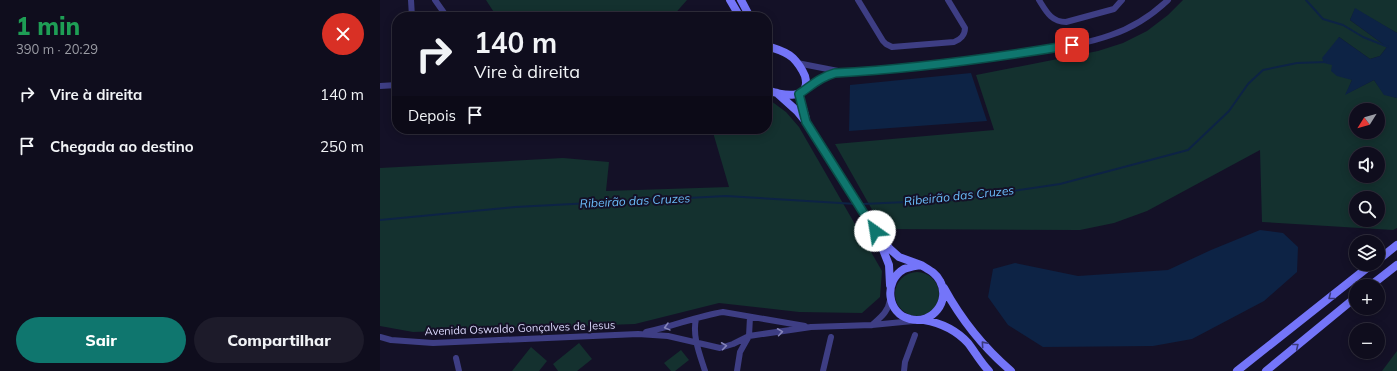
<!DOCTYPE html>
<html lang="pt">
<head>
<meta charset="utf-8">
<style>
	:root { --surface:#0f0d1d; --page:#1d1b2a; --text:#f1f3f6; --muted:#9b9ca4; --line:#2f2d3b; --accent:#0f766e }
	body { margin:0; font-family:Mulish,sans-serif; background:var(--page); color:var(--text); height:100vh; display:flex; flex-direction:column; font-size:15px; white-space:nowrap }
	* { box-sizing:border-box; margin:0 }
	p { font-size:13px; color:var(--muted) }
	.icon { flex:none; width:22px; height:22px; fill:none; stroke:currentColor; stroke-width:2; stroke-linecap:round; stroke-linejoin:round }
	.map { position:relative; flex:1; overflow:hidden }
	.panel { display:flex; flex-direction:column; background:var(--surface); width:380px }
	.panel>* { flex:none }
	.guide { position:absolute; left:12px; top:12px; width:380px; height:122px; border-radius:16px; box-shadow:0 2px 10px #0003,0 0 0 1px var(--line); background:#0f0d1d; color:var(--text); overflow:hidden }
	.needle { width:26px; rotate:233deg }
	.buttons { position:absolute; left:969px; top:103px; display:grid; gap:8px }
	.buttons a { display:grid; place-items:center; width:36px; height:36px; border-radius:50%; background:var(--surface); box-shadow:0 2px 10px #0003,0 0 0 1px var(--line); font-size:20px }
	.pin { position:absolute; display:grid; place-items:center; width:34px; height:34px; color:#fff; margin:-17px; border-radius:8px; box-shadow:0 2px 6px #0006 }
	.me { position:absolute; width:44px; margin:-22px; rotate:328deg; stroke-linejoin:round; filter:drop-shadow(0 0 3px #0008) }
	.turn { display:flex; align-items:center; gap:14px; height:84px; padding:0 16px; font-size:18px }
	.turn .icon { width:52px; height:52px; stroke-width:2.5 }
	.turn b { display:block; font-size:28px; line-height:34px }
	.then { display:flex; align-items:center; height:38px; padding:0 16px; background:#0003; gap:8px; font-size:15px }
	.round { display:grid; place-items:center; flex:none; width:42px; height:42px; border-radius:21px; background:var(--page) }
	.headline { display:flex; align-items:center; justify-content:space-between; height:68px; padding:0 16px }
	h1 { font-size:24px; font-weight:800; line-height:30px; color:#1e9e55 }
	.action { display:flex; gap:8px; margin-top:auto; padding:8px 16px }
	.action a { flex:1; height:46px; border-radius:24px; background:var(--accent); color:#fff; font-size:16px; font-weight:800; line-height:46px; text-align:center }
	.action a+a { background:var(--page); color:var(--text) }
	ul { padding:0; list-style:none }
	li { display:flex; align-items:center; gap:12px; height:52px; padding:0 16px }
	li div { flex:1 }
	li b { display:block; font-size:15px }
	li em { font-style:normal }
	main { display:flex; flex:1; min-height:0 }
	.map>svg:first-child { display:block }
</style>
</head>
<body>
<main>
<section class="panel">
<div class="headline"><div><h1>1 min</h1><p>390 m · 20:29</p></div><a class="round" style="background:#d93025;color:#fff"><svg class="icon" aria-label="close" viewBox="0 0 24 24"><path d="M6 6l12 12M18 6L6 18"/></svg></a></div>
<ul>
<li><svg class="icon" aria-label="right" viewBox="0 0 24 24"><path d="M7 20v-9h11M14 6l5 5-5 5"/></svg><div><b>Vire à direita</b></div><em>140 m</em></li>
<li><svg class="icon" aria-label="arrive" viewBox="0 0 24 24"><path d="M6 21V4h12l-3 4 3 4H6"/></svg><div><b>Chegada ao destino</b></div><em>250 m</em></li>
</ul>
<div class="action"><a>Sair</a><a>Compartilhar</a></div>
</section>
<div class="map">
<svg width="1017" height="371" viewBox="0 0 1017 371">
	<rect width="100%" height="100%" fill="#141127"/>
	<path fill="#14312f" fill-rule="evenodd" d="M 106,0 L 307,0 L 292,17 L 117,17 Z
		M 803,0 L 1017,0 L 1017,33 L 975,9 L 970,20 L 1007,47 L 1000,56 L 990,59 L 959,37 L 953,65 L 972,80 L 966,94 L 994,80 L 1004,94 L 1017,98 L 1017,228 L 1013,230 L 882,222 L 880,150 L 767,211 L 734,223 L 700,230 L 503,229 L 455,144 L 614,130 L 596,75 L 718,51 L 743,43 L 767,31 L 788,15 ZM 976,110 L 998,110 L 998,132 L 976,132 ZM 976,154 L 998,154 L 998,176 L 976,176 ZM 976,198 L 998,198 L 998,220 L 976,220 Z
		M 387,98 L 406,112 L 419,127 L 502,271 L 500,297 L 482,313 L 419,312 L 339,303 L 255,324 L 33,332 L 0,326 L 0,168 L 183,158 L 229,162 L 226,191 L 349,187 L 332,129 L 387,129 Z
		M515 294a22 22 0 1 1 44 0a22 22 0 1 1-44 0Z
		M 199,343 L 212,359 L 197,371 L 178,371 L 173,364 Z
		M 151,347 L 167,361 L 159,371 L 132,371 Z
		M 301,350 L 309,360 L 295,371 L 291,371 L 284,363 Z
		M 1017,351 L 1017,371 L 1002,371 Z"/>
	<path fill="#0d2345" d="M 975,8 L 1017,33 L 1017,98 L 1004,95 L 994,80 L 965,95 L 972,80 L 957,76 L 951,71 L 952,65 L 944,63 L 942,58 L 959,37 L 990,59 L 1000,56 L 1007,47 L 970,20 Z
		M 591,73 L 607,121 L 469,131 L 470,85 Z
		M 880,230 L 903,233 L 918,247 L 917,272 L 884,301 L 812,339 L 773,346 L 663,347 L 628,325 L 608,297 L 613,269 L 635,263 L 698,276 L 788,270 L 831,250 Z"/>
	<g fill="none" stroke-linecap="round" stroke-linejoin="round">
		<path stroke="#0d2345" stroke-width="2" d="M 926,0 L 943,19 L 963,25 L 983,37 L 1008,47
			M 482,204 L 572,200 L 680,184 L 808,150 L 849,111 L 868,84 L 883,70 L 917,63 L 946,62
			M 0,220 L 135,207 L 346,196 L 476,204"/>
		<path stroke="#3e3e84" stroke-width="6" d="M 31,0 L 32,17
			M 55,0 L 67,17
			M 478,0 L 503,41 L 506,44 L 512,47 L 574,42 C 580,40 585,35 585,28 L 568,0
			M 659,0 C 666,11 671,22 686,22 L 734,9 L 742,0
			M 417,63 L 458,71
			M 0,86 L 17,85
			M 424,91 C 434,83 442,77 455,73 C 518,71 582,63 645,53 C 674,48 703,45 731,35 C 752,28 772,15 788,0
			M 316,319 C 312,336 320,355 325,371
			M 492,325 C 501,317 508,312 510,300
			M 266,332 C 292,327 317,316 343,312 L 425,326
			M 0,337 L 11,340 L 53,343 L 258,334 L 288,336 L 340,348 L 353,344 L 369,336 L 431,327 L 492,325 L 533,321
			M 76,358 L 79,371
			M 357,371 L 360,352 L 369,336 L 370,317
			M 443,371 L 451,337
			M 524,371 L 525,362 L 535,335"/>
		<path stroke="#7475f9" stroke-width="8" d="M 350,0 L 360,17
			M 361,0 L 370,17
			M 387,46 C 396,49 406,51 413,58 C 418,63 422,69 425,76 C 432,102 401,95 387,90
			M 397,93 L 417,111 L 426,122 L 495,231 L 510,249 L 519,257 L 541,265
			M 419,94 L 426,119
			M 500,242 L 509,265 L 510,285
			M 998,260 L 1017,245
			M 541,265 C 549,270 556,273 560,281 C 571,301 552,325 530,319 C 507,314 503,281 524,269 C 529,267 536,266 541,265 Z
			M 990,286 L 1017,265
			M 564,288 C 581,319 604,348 631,371
			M 544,320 C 561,323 576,330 588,343 C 595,352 601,363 609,371
			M 857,371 L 992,264
			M 886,371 L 976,297"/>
	</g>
	<defs><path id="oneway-chevron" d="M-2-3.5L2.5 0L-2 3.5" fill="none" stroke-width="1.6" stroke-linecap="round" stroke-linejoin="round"/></defs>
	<g stroke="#3a397b">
		<use href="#oneway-chevron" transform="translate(951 297) rotate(142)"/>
		<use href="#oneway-chevron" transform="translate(604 344) rotate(-131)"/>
		<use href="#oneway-chevron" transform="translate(916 346) rotate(-39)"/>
	</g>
	<g stroke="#8584ba">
		<use href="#oneway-chevron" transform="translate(287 327) rotate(165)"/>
		<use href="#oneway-chevron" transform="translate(400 332) rotate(-8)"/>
		<use href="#oneway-chevron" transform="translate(344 346) rotate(-8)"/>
	</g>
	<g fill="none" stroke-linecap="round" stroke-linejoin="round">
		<g stroke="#0a4d48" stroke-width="10">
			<path id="route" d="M 495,231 L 426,122 L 419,94 C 431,86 440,77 455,73 C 534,69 613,58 692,45"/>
		</g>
		<use href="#route" stroke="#0f766e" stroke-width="7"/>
	</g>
	<g text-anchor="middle" stroke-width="4" stroke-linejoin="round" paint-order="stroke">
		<g font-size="11" fill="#dcd9fd" stroke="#141127">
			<text transform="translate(140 328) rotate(-2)" y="4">Avenida Oswaldo Gonçalves de Jesus</text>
		</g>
		<g font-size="12" font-style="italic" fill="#6bbcf9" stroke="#141127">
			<text transform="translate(579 196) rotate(-6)" y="4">Ribeirão das Cruzes</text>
			<text transform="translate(255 201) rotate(-3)" y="4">Ribeirão das Cruzes</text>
		</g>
	</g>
</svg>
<div class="buttons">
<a><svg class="needle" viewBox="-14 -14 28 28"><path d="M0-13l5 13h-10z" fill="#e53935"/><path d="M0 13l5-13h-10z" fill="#9b9ca4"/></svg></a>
<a><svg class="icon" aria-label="sound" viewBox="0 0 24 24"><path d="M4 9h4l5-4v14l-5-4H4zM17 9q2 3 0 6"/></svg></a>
<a><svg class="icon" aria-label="search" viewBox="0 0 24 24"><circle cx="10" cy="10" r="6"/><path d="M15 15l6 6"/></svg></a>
<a><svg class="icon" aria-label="layers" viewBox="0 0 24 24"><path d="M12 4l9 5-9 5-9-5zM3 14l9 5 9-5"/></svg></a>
<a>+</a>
<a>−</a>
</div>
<div class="pin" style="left:692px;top:45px;background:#d93025"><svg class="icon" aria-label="arrive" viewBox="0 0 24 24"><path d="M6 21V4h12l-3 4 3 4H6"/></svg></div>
<svg class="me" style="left:495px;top:231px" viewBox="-20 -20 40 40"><circle r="19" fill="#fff"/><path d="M0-13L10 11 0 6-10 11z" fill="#0f766e"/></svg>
<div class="guide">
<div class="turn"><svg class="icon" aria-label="right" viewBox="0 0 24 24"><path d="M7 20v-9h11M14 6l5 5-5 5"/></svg><div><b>140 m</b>Vire à direita</div></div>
<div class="then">Depois<svg class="icon" aria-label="arrive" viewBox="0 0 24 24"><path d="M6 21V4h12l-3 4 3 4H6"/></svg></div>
</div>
</div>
</main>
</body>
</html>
